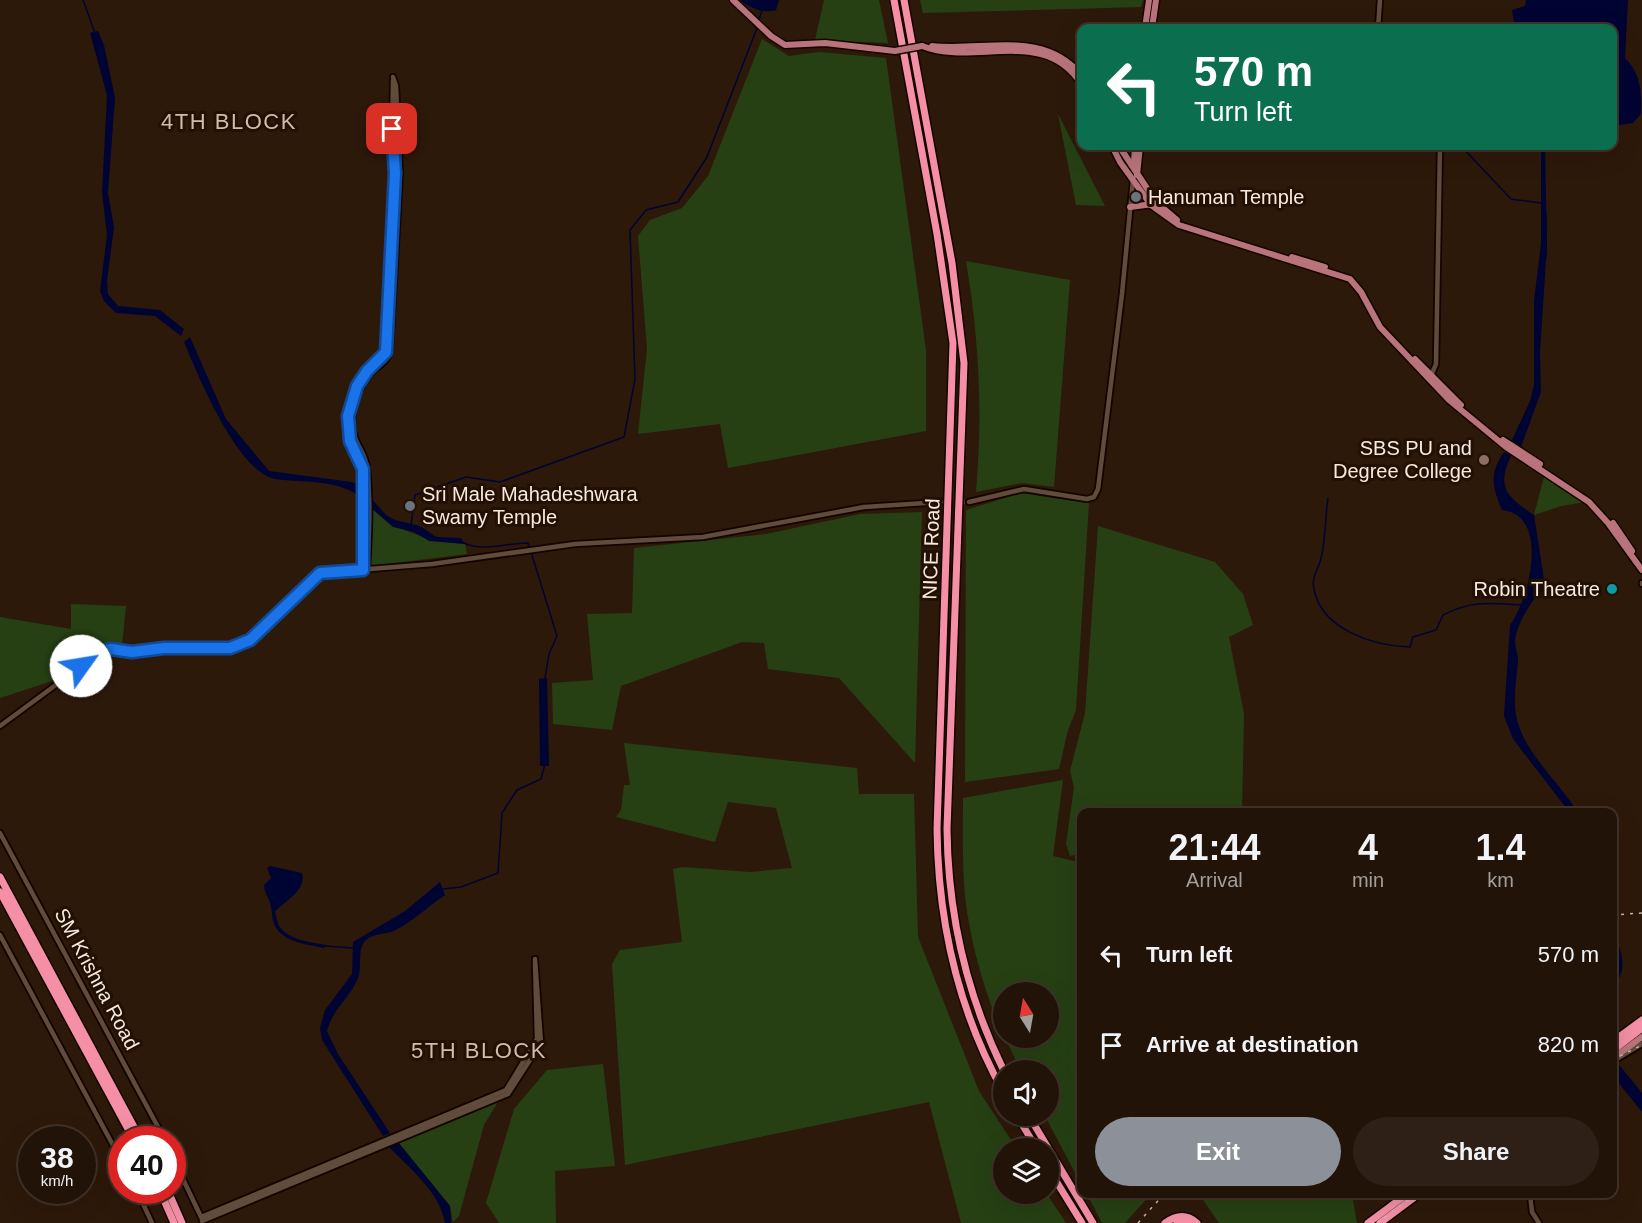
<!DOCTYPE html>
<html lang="en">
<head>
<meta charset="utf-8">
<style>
	:root { --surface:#221308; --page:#2e2016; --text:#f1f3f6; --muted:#a29e9c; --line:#3f3229; --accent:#8c9099 }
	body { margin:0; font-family:Helvetica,sans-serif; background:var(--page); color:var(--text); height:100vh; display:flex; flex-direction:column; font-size:22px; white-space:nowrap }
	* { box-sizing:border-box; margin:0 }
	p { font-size:20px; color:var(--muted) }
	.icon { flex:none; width:33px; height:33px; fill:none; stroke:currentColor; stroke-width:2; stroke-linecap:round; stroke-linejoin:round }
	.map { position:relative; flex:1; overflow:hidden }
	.drawer { position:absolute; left:1077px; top:808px; width:540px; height:390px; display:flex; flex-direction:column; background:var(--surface); border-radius:12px; box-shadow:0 6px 24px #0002,0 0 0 2px var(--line) }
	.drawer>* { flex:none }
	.hud { position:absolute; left:1077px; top:24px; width:540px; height:126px; border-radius:12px; box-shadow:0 6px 24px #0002,0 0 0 2px var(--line); background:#0b6e4f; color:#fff; overflow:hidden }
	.needle { width:39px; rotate:349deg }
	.controls { position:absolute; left:993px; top:982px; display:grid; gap:12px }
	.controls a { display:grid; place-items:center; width:66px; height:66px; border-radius:50%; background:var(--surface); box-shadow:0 6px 24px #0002,0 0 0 2px var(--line); font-size:30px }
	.speed { position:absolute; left:18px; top:1126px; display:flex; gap:12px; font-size:30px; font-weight:700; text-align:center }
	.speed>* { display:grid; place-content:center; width:78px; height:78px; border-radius:50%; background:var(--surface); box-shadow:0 6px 24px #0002,0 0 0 2px var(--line); line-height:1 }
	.speed small { font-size:15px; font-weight:400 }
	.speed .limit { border:9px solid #d22; background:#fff; color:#111 }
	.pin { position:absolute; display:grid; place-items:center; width:51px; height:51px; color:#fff; margin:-26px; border-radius:12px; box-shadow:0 3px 9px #0006 }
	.me { position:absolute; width:66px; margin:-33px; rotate:58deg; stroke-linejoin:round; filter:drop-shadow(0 0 4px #0008) }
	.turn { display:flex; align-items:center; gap:21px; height:126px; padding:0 18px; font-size:27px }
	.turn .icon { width:78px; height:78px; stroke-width:2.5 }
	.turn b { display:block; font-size:42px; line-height:51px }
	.eta { display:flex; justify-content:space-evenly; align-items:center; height:102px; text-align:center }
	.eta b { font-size:36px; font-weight:600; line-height:42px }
	.cta { display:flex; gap:12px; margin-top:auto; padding:12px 18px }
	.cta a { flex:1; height:69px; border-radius:36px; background:var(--accent); color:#fff; font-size:24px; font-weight:600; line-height:69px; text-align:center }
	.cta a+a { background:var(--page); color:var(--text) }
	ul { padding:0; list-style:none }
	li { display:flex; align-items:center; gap:18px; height:90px; padding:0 18px }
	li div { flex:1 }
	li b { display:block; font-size:22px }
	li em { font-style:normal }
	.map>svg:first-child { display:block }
</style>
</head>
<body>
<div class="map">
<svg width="1642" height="1223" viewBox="0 0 1642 1223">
	<rect width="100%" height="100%" fill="#2d190a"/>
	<path fill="#264014" d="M 824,0 L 879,0 L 888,43 L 815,40 Z
		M 920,0 L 1143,0 L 1141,7 L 923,13 Z
		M 762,39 L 789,56 L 819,52 L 886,58 L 926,350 L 926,431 L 728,468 L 720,424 L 638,434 L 647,349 L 638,236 L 650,220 L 682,208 L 708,176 Z
		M 1058,114 L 1105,206 L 1076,205 Z
		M 966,261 L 1070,280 L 1054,487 L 1022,483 L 976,492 C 983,414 979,338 966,261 Z
		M 1545,473 L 1586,502 L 1561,506 L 1534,515 Z
		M 1020,493 L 1089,503 L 1076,710 L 1068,730 L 1059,769 L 965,782 L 966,510 Z
		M 369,506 C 394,531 431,542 465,544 L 467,554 L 370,566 Z
		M 922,512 L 915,763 L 839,678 L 768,669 L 764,643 L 742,642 L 621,686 L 612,730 L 553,724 L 552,683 L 593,680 L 587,614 L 632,613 L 634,548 L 766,534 L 860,514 Z
		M 1098,526 L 1215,562 L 1243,594 L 1253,625 L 1229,637 L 1244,714 L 1242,813 L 1082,813 L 1081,854 L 1070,856 L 1066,844 L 1074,787 L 1070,771 L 1085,713 Z
		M 71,604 L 126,606 L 122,646 L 106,646 L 52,681 L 0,698 L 0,617 L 71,629 Z
		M 624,743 L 857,768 L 859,794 L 914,794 L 918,937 L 979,1091 L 1017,1149 L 1004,1149 L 1004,1194 L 1047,1194 L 1066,1223 L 961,1223 L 929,1102 L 625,1165 L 612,964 L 620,950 L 682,942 L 673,869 L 682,867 L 750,872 L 792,868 L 776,808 L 728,802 L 715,842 L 616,817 L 621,810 L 624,785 L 630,785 Z
		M 1063,780 L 1053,856 L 1082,863 L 1081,1184 L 1045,1116 L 1048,1116 L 1048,1071 L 1021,1071 L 1005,1038 L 1048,1038 L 1048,993 L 1004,993 L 1003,1035 C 985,994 970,942 965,896 C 962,864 963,831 963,798 Z
		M 603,1064 L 615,1166 L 555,1171 L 556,1223 L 499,1223 L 486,1203 L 514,1109 L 547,1070 Z
		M 499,1100 L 484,1125 L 459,1216 L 453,1222 L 450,1206 L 398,1142 Z
		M 1087,1194 L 1151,1194 L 1125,1223 L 1102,1223 Z
		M 1199,1194 L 1352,1194 L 1357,1223 L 1219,1223 Z"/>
	<path fill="#000432" d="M 740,0 L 779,0 L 776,10 C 763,14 750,8 740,0 Z
		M 1526,0 L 1628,0 L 1625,58 C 1641,73 1642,94 1641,114 L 1633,123 L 1613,126 L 1612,28 L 1511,28 L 1514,22 L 1512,10 L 1525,6 Z
		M 98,31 L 104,45 L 115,98 L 108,193 L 114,227 L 107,281 L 108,294 L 118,306 L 160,310 L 184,329 L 181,336 L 155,316 L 116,313 L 104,301 L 100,291 L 107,235 L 102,193 L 107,95 L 90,33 Z
		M 1541,146 L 1545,146 L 1547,244 L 1540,353 L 1541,392 L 1521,447 L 1511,442 L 1530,401 L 1534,385 L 1534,301 L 1541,243 Z
		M 190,337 L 226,419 L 269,471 L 352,482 L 359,485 L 359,496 C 336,479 303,483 276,479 C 237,473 198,375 184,342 Z
		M 1504,452 L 1511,456 C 1496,488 1507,497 1534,515 L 1546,592 L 1539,592 C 1529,606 1517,623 1515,641 C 1515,647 1518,654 1518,660 C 1517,675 1514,691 1515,706 C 1517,748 1558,779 1578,813 L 1570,813 L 1513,739 L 1504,716 L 1510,625 C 1529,600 1551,515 1502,510 C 1492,486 1489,474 1504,452 Z
		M 370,497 L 386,515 L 395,520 L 420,526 L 436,537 L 461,538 L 465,544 L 429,541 L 414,532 L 393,527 L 369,506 Z
		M 547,678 L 549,766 L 540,766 L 539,679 Z
		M 270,866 L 302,873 C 307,891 284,901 274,913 C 279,939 303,941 326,945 L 324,948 C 306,944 279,942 273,921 C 272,916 272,911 271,907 C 270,898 264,894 264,885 L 271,878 L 267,868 Z
		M 440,882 L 445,895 C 429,906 413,921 396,930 C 387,935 375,932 366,940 C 357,948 362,964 359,975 C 353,996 333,1007 327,1031 L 338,1054 L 390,1133 L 383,1136 L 322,1040 L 320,1028 L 325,1010 L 352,974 L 353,942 L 405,911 Z
		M 1613,931 C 1622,953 1629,968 1613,987 Z
		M 1616,1061 L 1642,1093 L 1642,1112 L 1613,1076 L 1613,1064 Z
		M 398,1142 L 450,1206 L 451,1223 L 445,1223 C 440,1192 409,1168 388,1146 Z"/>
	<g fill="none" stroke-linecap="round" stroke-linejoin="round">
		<path stroke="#000432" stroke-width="1.5" d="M 83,0 L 95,33
			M 759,20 L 762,10
			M 1461,146 L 1511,199 L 1541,203
			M 1546,258 L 1546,215
			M 1328,498 C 1325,517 1326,539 1321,558 C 1319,569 1311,576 1314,589 C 1321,629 1373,646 1410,647 L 1413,637 L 1436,630 L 1443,615 C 1472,600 1489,603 1521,605
			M 411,525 L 415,495 L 466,477 L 500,482 L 624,437 L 635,379 L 630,230 L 646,210 L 678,202 L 707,157 L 757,28
			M 464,543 C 482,552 507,543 528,543 L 529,547
			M 531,552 L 557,636 L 549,654 L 545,678
			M 443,889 L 461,887 L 498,873 L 502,813 L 517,790 L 541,779 L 545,764
			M 274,911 L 278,927
			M 325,946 L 353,948"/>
		<path stroke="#4b382a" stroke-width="4.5" stroke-dasharray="4.5 2" stroke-linecap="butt" d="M 941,502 L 969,502"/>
		<g stroke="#140400" stroke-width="8">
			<path id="minor" d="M 1378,28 L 1380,0
				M 1431,376 L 1436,364 L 1440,146
				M 969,502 L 1024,489 L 1087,499 L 1094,497 L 1098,489 L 1122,294 L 1133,180
				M 362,570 L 363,469 L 350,441 L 348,416 L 357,386 L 367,371 L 386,350 L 395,173 L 392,135 L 393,80
				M 367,570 C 369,536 371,502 367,468 C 365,447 348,442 353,412 C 355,399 361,385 370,374 C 377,366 388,362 390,351 L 400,173 L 396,86 L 393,77
				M 1642,583 L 1642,584
				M 0,726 L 102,651 L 111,649 L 132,653 L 164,648 L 230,648 L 250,640 L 320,573 L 432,564 L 575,544 L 703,537 L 864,507 L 941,502
				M 0,833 L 165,1140
				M 0,935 L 122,1162
				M 1615,1060 L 1642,1044
				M 172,1156 L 202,1219
				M 137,1191 L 152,1223
				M 1530,1194 L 1532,1212 L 1539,1223
				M 201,1217 L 506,1090 L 537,1039 L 535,962
				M 202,1221 L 508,1094 L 541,1043 L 535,959"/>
		</g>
		<g stroke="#140400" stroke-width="9">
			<path id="major" d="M 733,0 L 771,36 L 785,45 L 825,43 L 895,51
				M 1145,28 L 1149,0
				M 1152,28 L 1156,0
				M 922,46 C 975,67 1045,25 1082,85
				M 932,46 C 984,52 1043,28 1082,76
				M 1112,146 L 1120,162 L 1151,205 L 1179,225 L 1350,279 L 1361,292 L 1380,327 L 1449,400 L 1506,447 L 1589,502 L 1608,523 L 1642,570
				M 1119,146 L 1156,202 L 1177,220
				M 1134,163 L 1135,146
				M 1137,175 L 1140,146
				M 1130,207 L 1153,204
				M 1292,257 L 1325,267
				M 1415,359 L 1461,405
				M 1503,440 L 1540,464
				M 1613,523 L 1632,551
				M 1612,1059 L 1642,1037"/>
		</g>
		<g stroke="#140400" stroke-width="10">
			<path id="highway" d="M 894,0 L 937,234 L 953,343 L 937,829 C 938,922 958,1011 1004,1093
				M 904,0 L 952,263 L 964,363 L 947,829 C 948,915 966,994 1004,1071
				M 0,877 L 141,1140
				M 0,892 L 134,1140
				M 1612,1042 L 1642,1020
				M 1612,1051 L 1642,1028
				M 1017,1116 L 1037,1149
				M 1029,1116 L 1093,1223
				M 1048,1168 L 1082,1223
				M 160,1191 L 174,1223
				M 168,1191 L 182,1223
				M 1165,1223 C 1176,1215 1187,1214 1197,1223
				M 1177,1223 L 1188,1223
				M 1368,1223 L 1407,1194
				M 1380,1223 L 1419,1194"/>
		</g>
		<use href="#minor" stroke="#614b3b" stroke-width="4.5"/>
		<use href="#major" stroke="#b9747b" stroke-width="6"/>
		<use href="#highway" stroke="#f48fa5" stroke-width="7"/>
		<path stroke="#c8b8ae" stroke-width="1.5" stroke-dasharray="3 6" stroke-linecap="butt" d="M 1612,915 L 1642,913
			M 1612,1060 L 1642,1045
			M 1138,1223 L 1164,1194
			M 1377,1223 L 1416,1194"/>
		<g stroke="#140400" stroke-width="9" stroke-linecap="butt">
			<path id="major-bridge" d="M 895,51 L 922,46"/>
		</g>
		<use href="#major-bridge" stroke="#b9747b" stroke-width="6"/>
	</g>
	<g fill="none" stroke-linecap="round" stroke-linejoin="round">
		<g stroke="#114b97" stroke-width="15">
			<path id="route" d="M 81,666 L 102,651 L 111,649 L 132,652 L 164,648 L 230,648 L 250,640 L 320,573 L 363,570 L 363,469 L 350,441 L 348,416 L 357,386 L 367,371 L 386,352 L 395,173 L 392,129"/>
		</g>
		<use href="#route" stroke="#1a73e8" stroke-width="10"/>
	</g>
	<g fill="#6b7280" stroke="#221003" stroke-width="2">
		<circle cx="1136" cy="197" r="6"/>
		<circle cx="410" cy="506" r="6"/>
	</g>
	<circle fill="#8d6e63" stroke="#221003" stroke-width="2" cx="1484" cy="460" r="6"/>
	<circle fill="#0f9aa8" stroke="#221003" stroke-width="2" cx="1612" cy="589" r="6"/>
	<g text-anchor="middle" stroke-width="6" stroke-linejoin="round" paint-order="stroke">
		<g font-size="20" fill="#f7e9e0" stroke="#221003" text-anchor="start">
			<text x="1148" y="204">Hanuman Temple</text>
			<text x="1472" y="455" text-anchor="end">SBS PU and<tspan x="1472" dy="23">Degree College</tspan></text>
			<text x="422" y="501">Sri Male Mahadeshwara<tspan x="422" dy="23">Swamy Temple</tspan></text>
			<text x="1600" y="596" text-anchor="end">Robin Theatre</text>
		</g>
		<g font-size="20" fill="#f7e9e0" stroke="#221003">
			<text transform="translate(931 549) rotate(-88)" y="7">NICE Road</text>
			<text transform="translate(97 979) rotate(62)" y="7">SM Krishna Road</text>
		</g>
		<g font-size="22" letter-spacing="1.5" fill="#d5baa8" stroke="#221003">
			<text x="229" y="129">4TH BLOCK</text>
			<text x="479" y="1058">5TH BLOCK</text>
		</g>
	</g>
</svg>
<div class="controls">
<a><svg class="needle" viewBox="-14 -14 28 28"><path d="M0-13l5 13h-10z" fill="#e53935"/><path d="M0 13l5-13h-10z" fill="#a29e9c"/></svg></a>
<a><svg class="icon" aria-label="sound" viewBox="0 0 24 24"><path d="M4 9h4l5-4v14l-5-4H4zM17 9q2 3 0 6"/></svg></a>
<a><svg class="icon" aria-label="layers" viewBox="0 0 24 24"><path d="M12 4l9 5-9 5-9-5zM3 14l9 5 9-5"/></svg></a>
</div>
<div class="speed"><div>38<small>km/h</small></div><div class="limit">40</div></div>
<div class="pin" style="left:392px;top:129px;background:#d93025"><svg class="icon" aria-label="arrive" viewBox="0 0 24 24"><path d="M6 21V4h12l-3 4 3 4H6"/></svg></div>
<svg class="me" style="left:81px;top:666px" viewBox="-20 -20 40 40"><circle r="19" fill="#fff"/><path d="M0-13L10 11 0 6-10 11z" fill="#1a73e8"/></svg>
<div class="hud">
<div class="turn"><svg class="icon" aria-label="left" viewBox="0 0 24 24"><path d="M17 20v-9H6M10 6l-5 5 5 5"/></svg><div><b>570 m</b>Turn left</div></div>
</div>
<section class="drawer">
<div class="eta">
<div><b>21:44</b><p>Arrival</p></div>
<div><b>4</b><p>min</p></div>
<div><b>1.4</b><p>km</p></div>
</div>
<ul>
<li><svg class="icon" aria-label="left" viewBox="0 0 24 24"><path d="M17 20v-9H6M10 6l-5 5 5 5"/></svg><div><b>Turn left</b></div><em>570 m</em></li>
<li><svg class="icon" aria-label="arrive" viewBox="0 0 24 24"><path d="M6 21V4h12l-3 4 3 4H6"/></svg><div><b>Arrive at destination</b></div><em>820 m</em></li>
</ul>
<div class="cta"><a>Exit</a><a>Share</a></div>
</section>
</div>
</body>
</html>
